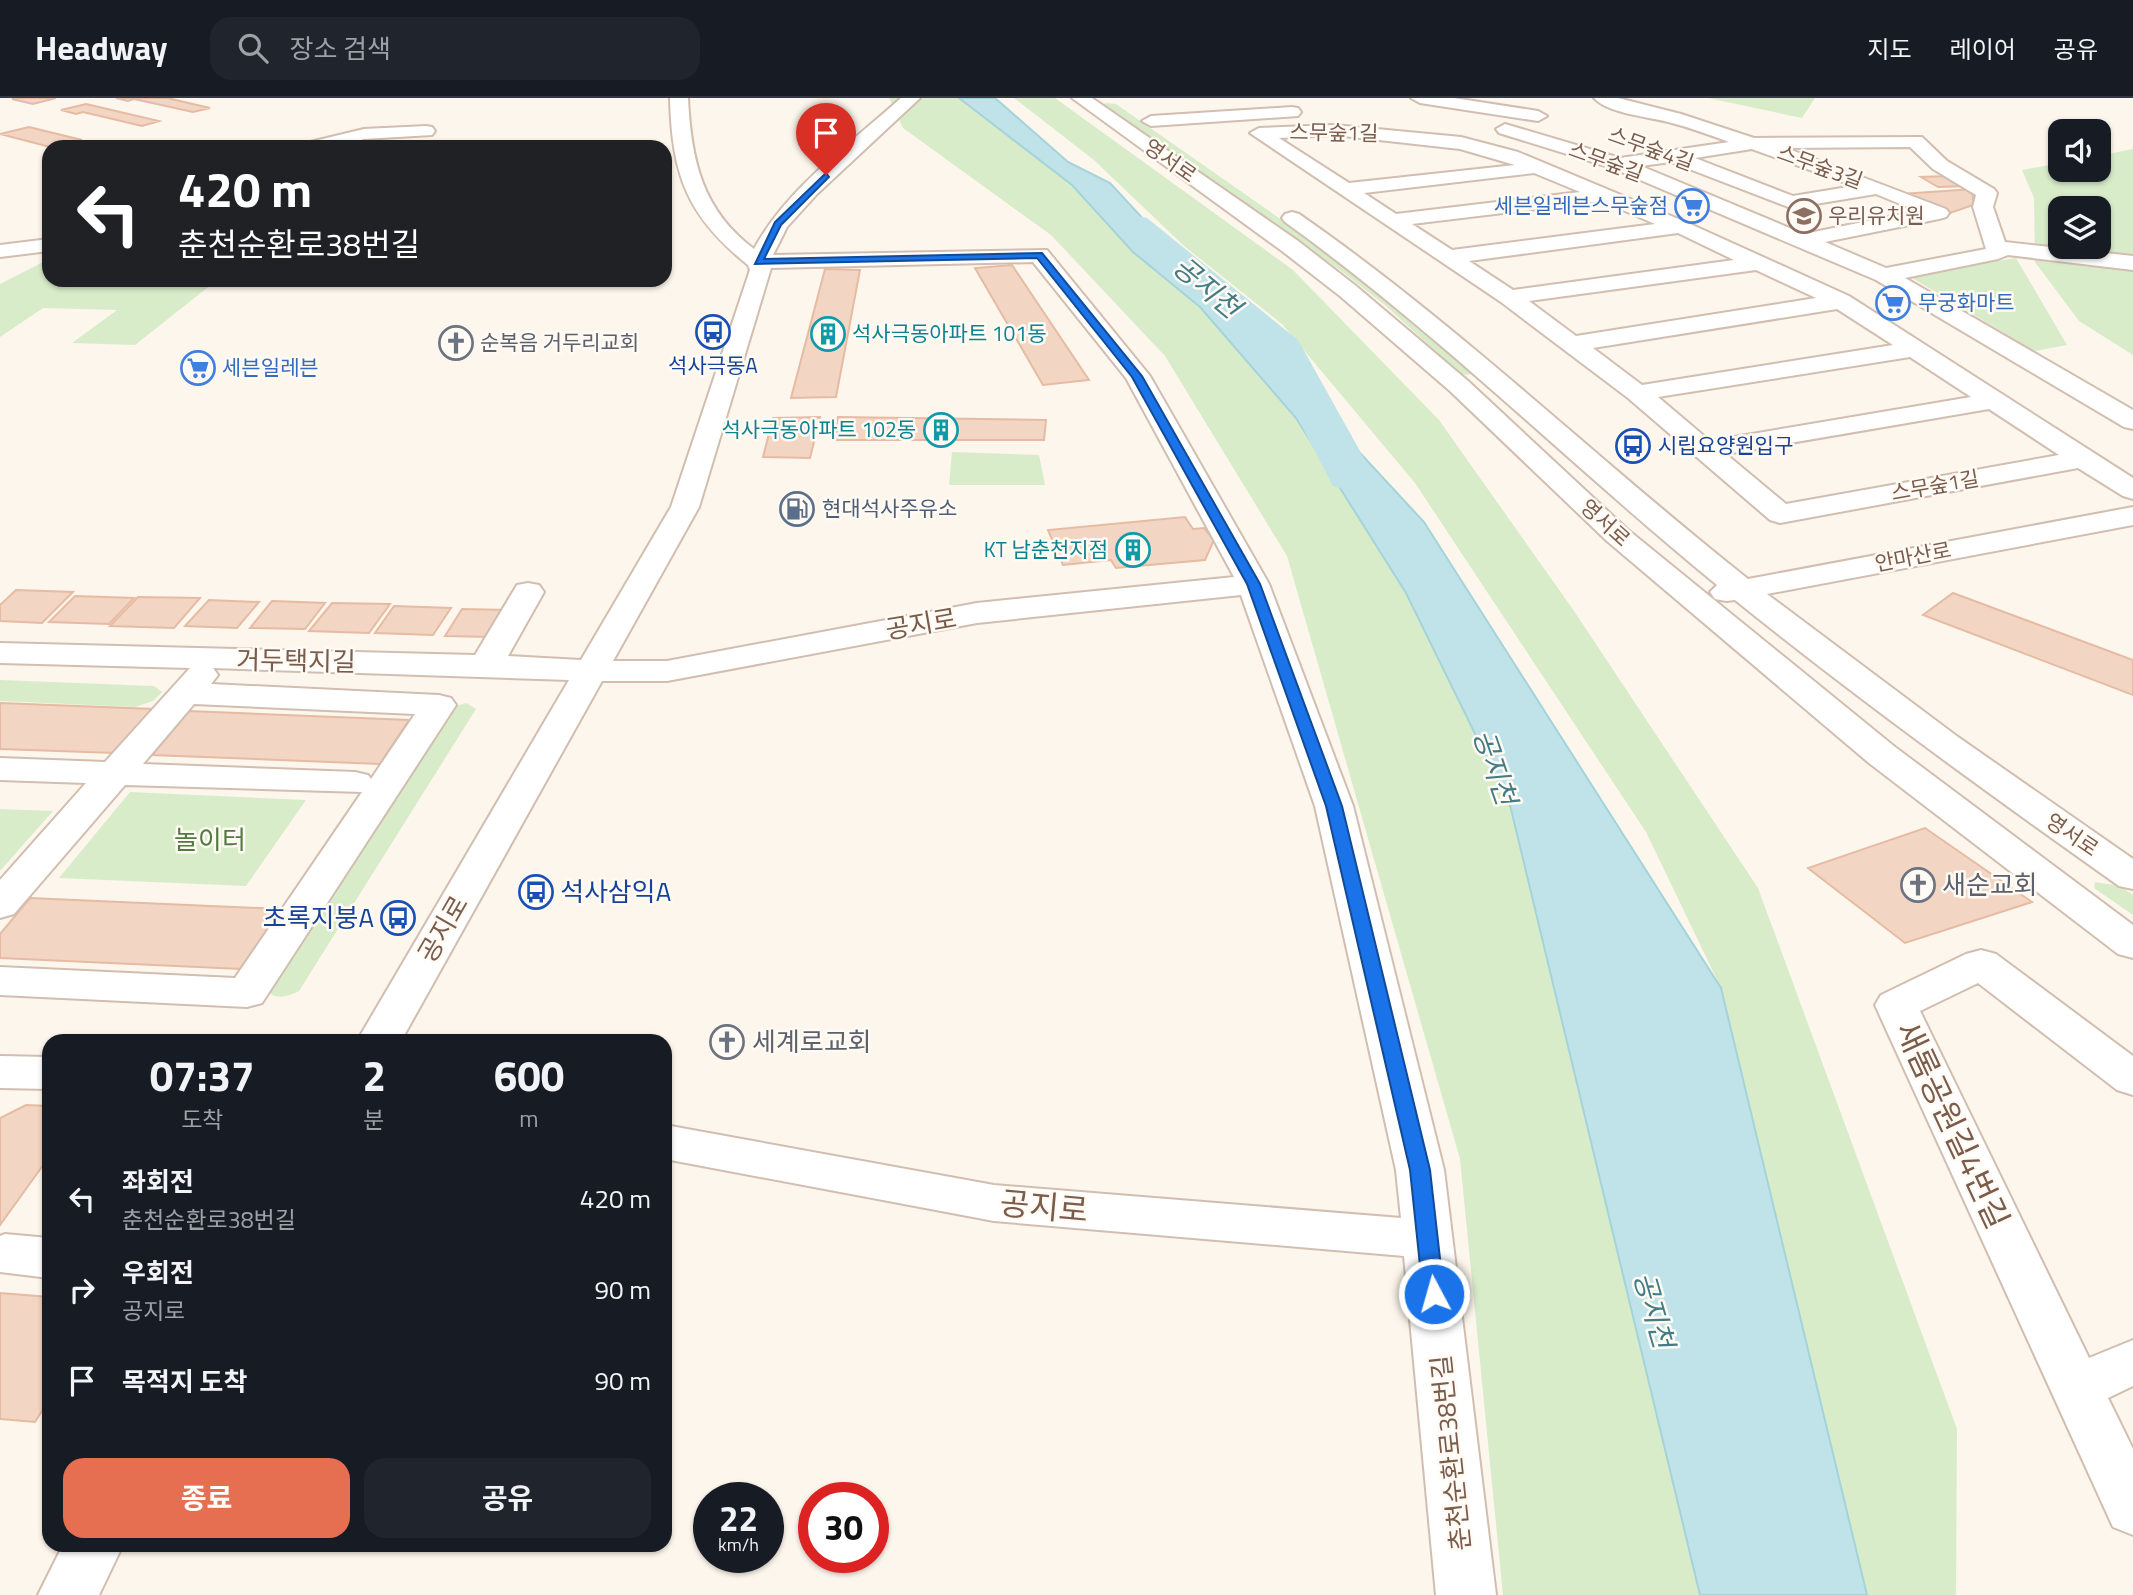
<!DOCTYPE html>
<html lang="ko">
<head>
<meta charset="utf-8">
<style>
	:root { --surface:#171b24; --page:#20242c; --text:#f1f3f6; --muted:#9ea1a6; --line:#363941; --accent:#e76f51 }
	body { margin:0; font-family:"Titillium Web","Noto Sans KR",sans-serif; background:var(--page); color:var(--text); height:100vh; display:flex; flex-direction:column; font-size:26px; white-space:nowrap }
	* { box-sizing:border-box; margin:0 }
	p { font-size:23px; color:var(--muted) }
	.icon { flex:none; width:38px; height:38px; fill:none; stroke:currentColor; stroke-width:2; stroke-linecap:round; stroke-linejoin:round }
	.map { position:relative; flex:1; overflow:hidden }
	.panel { position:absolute; left:42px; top:936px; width:630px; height:518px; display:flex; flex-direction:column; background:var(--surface); border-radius:21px; box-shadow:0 2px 5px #0004 }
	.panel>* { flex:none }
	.hud { position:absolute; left:42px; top:42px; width:630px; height:147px; border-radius:21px; box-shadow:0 2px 5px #0004; background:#202124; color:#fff; overflow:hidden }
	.fabs { position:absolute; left:2048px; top:21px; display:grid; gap:14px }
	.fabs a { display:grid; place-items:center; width:63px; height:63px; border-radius:14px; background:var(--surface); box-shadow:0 2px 5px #0004; font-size:35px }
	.speed { position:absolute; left:693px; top:1384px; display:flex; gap:14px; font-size:35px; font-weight:700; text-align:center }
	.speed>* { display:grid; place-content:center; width:91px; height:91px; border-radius:50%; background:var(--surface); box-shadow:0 2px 5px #0004; line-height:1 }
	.speed small { font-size:18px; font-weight:400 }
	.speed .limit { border:10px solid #d22; background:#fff; color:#111 }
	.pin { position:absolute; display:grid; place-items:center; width:60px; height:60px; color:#fff; margin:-72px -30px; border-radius:50% 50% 50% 0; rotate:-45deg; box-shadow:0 0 7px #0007 }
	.pin .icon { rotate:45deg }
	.me { position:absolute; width:77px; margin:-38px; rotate:354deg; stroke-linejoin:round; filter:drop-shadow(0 0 5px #0008) }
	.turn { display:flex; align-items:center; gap:24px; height:147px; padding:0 21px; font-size:32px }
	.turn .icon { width:91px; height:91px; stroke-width:2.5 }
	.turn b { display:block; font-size:49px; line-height:60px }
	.eta { display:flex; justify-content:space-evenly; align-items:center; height:119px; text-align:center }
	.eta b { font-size:42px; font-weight:700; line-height:49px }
	.cta { display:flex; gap:14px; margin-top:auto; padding:14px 21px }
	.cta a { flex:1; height:80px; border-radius:21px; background:var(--accent); color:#fff; font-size:28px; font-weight:700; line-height:80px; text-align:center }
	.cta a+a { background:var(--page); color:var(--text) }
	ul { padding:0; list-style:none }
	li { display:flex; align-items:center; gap:21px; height:91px; padding:0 21px }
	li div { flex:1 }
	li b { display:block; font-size:26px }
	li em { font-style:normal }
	header { display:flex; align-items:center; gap:42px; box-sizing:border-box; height:98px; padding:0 35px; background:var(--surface); border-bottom:2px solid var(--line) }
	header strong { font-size:33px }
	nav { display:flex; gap:38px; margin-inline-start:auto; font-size:24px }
	.search { width:490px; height:63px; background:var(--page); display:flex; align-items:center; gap:18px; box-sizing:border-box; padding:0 24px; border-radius:21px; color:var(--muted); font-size:26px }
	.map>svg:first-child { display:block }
</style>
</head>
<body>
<header>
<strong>Headway</strong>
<div class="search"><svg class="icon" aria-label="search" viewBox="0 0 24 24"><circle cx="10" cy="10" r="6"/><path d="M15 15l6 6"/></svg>장소 검색</div>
<nav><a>지도</a><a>레이어</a><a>공유</a></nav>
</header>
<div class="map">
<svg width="2133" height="1497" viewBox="0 0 2133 1497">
	<rect width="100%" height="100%" fill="#fdf6ec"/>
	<path fill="#d8ecc9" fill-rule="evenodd" d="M 889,0 L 961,0 L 1122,119 L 1296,320 L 1406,495 L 1510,707 L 1700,1497 L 1503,1497 L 1460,1061 L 1287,458 L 1165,258 L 1051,137 L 903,30 Z
		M 1014,0 L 1055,0 L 1293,172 L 1439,322 L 1572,510 L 1758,790 L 1957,1331 L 1956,1497 L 1867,1497 L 1721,890 L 1646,734 L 1415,385 L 1282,226 L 1184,148 L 1094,62 Z
		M 1708,0 L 1815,0 L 1802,20 Z
		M 1106,5 L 1116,6 L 1352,171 L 1474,276 L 1462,277 L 1458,274 L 1386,208 L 1340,172 L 1105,7 L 1103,6 Z
		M 2133,51 L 2133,257 L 2079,223 L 2035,164 L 2034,100 L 2022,72 L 2060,65 L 2060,72 L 2098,72 L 2098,58 ZM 2060,110 L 2098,110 L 2098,149 L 2060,149 Z
		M 2016,160 L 2067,247 L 2035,253 L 1907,177 Z
		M 49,161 L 49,182 L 217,182 L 135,247 L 72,245 L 117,212 L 43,210 L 0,239 L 0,186 Z
		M 952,354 L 1039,357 L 1045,387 L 949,387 Z
		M 0,582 L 154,588 L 162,594 L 153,603 L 135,609 L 0,603 Z
		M 466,605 L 476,611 L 299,893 C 287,899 274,903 265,890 L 449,610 Z
		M 130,694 L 306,702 L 246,788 L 59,780 Z
		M 0,711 L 53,713 L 0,773 Z
		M 2095,784 L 2120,788 L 2133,797 L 2133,817 L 2094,790 Z"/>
	<path fill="#bfe3e8" stroke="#a5d3da" stroke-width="2" d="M 959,0 L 995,0 L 1068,64 L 1110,85 L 1424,424 L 1721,890 L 1867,1497 L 1700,1497 L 1510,707 L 1406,495 L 1296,320 L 1200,209 L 1133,154 L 1072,87 Z"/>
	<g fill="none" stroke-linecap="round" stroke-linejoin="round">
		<path fill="#bfe3e8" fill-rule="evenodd" d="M 1134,117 L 1147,120 L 1298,242 L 1374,378 L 1367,388 L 1350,393 L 1333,388 L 1265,257 L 1121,136 L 1116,128 L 1121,120 Z"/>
	</g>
	<path fill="#f3d5c3" stroke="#e6bba3" stroke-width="2" d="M 16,0 L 56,0 L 33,6 L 12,1 Z
		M 116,0 L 167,0 L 210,10 L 193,14 L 134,1 L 128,3 Z
		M 86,6 L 159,23 L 142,28 L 83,14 L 76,16 L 61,12 Z
		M 29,29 L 82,42 L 50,49 L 0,36 Z
		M 1949,78 L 1966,88 L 1938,89 L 1921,79 Z
		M 1973,91 L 1973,107 L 1950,115 L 1901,96 Z
		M 1012,167 L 1089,282 L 1043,287 L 975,170 Z
		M 825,171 L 860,172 L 836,299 L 791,300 Z
		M 820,319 L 810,360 L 763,359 L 773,320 Z
		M 838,319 L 1046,322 L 1044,342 L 836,342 Z
		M 1185,419 L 1193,431 L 1204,430 L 1214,442 L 1205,462 L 1116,470 L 1111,462 L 1063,467 L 1048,432 Z
		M 16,492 L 73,494 L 42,525 L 0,523 L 0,507 Z
		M 1953,495 L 2133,562 L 2133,597 L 1923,517 Z
		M 75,498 L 134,500 L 109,526 L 49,524 Z
		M 138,499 L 200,500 L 174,530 L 110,528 Z
		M 209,502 L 259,504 L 237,530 L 185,528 Z
		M 272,503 L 325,505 L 305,531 L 250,530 Z
		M 332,505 L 390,506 L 369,535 L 309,533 Z
		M 394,508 L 451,510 L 433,537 L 375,535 Z
		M 462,511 L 509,512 L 493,539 L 445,538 Z
		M 0,605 L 153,611 L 115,655 L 0,651 Z
		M 189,613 L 409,622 L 380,666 L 152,657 Z
		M 1925,730 L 2032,804 L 1905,845 L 1808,770 Z
		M 30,800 L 281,811 L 241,871 L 0,860 L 0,836 Z
		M 26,1007 L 49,1008 L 49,1059 L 0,1127 L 0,1020 Z
		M 0,1195 L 49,1199 L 49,1302 L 35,1324 L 0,1321 Z"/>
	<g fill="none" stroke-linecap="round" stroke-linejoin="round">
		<g stroke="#d1beb0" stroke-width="4">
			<path id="minor" d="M 670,0 L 688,0 C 691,62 702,112 754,151 C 787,90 850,46 901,0 L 920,0 L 817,96 L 787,129 L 773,157 L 1047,152 L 1150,278 L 1269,486 L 1353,708 L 1444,1072 L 1496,1497 L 1436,1497 L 1404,1158 L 994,1123 L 665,1061 L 665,1027 L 994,1087 L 1401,1120 L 1396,1072 L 1315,708 L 1241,497 L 977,525 L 667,583 L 602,583 L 401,943 L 357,943 L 569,582 L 213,570 L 218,577 L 211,586 L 439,597 L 451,600 L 456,607 L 262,905 L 247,909 L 0,897 L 0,869 L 235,880 L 362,694 L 125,687 L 14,816 L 0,820 L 0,782 L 86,685 L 0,682 L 0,660 L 105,664 L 190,570 L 0,565 L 0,545 L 475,557 L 517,487 L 528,485 L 539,487 L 544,494 L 508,558 L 581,562 L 671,409 L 750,172 L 748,167 C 687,118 672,77 670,0 ZM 1033,164 L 1126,280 L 1234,479 L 977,505 L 667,563 L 613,563 L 699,409 L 771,170 ZM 194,606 L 415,616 L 371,681 L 368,677 L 355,674 L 143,666 Z
				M 1072,0 L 1092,0 L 1298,143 L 1356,188 L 1468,283 L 1627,431 L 1895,649 L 2133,827 L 2133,860 L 2118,856 L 1869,665 L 1607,443 L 1450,293 L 1340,198 L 1282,153 Z
				M 1411,0 L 1454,0 L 1538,13 L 1547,18 L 1538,23 L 1420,5 Z
				M 1594,0 L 1618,0 L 1681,16 L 1754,40 L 1922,39 L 1947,63 L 1994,91 L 1997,95 L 1993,109 L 2005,144 L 2133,158 L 2133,172 L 2008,157 L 1998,161 L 1905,180 L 2133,312 L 2133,331 L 2124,329 L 1876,182 L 1612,70 L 1499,35 L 1496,31 L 1505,26 L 1620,60 L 1729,44 C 1710,37 1691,30 1672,25 C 1652,19 1608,16 1594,0 ZM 1910,49 L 1933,71 L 1976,97 L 1973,109 L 1986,151 L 1886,170 L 1825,144 L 1939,121 L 1946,119 L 1949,115 L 1946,111 L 1786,50 ZM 1752,51 L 1854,88 L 1793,98 L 1695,60 ZM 1671,64 L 1791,110 L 1876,96 L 1917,113 L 1804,136 L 1641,68 Z
				M 1292,9 L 1298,10 L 1301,14 L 1298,18 L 1151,28 L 1142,23 L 1151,18 Z
				M 1334,27 L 1461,39 L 1518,54 L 1688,125 L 1849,198 L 2133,380 L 2133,401 L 2123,398 L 2078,370 L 1780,425 L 1770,422 L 1628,300 L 1501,204 L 1250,35 L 1259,30 ZM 1334,37 L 1460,51 L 1515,67 L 1349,85 L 1279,40 ZM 1534,75 L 1580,94 L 1396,116 L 1364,95 ZM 1602,103 L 1655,126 L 1452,152 L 1412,126 ZM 1678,135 L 1734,162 L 1513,192 L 1469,163 ZM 1756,172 L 1816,200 L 1576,238 L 1529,203 ZM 1837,211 L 1893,247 L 1642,287 L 1593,250 ZM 1910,259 L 1971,299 L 1710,343 L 1658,299 ZM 1989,311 L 2059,357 L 1786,406 L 1726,356 Z
				M 426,28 L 432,29 L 435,33 L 432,37 L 364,41 L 335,49 L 304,49 L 306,45 L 364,31 Z
				M 1292,114 L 1299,116 C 1458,226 1596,361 1748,481 L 2133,409 L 2133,427 L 1767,496 L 1958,639 L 2133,761 L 2133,791 L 2119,788 C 1989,696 1859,602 1735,502 L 1726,503 L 1715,501 L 1710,494 L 1717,487 C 1571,368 1438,234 1285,124 L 1282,120 L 1285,116 Z
				M 49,141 L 49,153 L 0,159 L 0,147 Z
				M 1981,852 L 1996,856 L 2133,958 L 2133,997 L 2117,992 L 1978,885 L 1920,913 L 2089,1260 L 2133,1242 L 2133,1288 L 2108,1300 L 2133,1351 L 2133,1437 L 2113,1429 L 1875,907 L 1881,897 L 1966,856 Z
				M 0,958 L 49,959 L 49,991 L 0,990 Z
				M 5,1136 L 49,1140 L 49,1180 L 0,1174 L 0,1138 Z
				M 63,1447 L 123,1447 L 99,1497 L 38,1497 Z"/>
		</g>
		<use href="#minor" fill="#fff" fill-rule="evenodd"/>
	</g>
	<path fill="#1a73e8" stroke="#114b97" stroke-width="2" d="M 826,75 L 829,79 L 781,127 L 764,161 L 1042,155 L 1142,278 L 1260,486 L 1342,708 L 1430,1072 L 1444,1196 L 1441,1202 L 1434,1204 L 1426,1202 L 1423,1196 L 1410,1072 L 1326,708 L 1247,486 L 1132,279 L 1037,160 L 755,166 L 775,124 Z"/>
	<defs>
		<g id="supermarket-ring" transform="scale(1.75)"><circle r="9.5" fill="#fffaf3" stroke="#3f7fe0" stroke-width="1.5"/><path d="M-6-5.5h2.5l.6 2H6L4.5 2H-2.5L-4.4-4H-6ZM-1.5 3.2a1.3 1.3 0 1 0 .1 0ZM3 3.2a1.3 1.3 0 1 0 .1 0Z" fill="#3f7fe0"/></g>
		<g id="school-ring" transform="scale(1.75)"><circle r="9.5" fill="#fffaf3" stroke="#8d6e63" stroke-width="1.5"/><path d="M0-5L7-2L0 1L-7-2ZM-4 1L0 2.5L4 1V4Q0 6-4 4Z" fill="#8d6e63"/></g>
		<g id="bus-ring" transform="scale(1.75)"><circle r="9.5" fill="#fffaf3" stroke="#1a4fb4" stroke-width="1.5"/><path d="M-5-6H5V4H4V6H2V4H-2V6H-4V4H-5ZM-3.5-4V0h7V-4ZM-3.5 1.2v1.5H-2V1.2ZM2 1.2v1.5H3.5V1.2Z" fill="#1a4fb4"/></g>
		<g id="building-ring" transform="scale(1.75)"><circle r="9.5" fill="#fffaf3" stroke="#0f9aa8" stroke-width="1.5"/><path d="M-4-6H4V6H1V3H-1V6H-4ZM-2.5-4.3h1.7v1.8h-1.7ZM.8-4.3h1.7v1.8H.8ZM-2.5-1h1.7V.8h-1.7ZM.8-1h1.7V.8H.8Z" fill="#0f9aa8"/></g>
		<g id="church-ring" transform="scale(1.75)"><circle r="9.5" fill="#fffaf3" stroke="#6b7280" stroke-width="1.5"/><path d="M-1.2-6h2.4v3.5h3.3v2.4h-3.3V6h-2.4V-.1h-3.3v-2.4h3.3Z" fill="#6b7280"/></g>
		<g id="fuel-ring" transform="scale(1.75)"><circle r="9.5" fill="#fffaf3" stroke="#5c6f8a" stroke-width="1.5"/><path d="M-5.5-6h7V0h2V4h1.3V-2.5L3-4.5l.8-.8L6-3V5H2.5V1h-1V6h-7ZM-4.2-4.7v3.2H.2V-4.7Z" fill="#5c6f8a"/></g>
	</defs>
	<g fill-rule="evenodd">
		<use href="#supermarket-ring" x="1692" y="108"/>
		<use href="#school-ring" x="1804" y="118"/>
		<use href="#supermarket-ring" x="1893" y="205"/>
		<use href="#bus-ring" x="713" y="234"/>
		<use href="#building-ring" x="828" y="236"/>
		<use href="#church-ring" x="456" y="245"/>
		<use href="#supermarket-ring" x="198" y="270"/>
		<use href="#building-ring" x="941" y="332"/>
		<use href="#bus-ring" x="1633" y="348"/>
		<use href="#fuel-ring" x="797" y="411"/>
		<use href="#building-ring" x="1133" y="452"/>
		<use href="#church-ring" x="1918" y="787"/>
		<use href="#bus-ring" x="536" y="794"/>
		<use href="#bus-ring" x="398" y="820"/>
		<use href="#church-ring" x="727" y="944"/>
	</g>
	<g text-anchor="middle" stroke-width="5" stroke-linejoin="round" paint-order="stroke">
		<g font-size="21" fill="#7a5c4d" stroke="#fffaf3">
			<text transform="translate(1334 35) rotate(1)" y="7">스무숲1길</text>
			<text transform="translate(1651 51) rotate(20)" y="7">스무숲4길</text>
			<text transform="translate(1170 63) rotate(35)" y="7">영서로</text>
			<text transform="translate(1606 64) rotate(20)" y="7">스무숲길</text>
			<text transform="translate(1820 69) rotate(20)" y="7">스무숲3길</text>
			<text transform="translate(1935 388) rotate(-10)" y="7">스무숲1길</text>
			<text transform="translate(1605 425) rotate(42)" y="7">영서로</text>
			<text transform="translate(1913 459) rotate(-11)" y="7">안마산로</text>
			<text transform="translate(2072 737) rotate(34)" y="7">영서로</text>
		</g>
		<g font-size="21" fill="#366cbe" stroke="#fffaf3" text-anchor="start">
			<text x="1668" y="115" text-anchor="end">세븐일레븐스무숲점</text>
			<text x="1918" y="212">무궁화마트</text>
			<text x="222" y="277">세븐일레븐</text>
		</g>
		<g font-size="21" fill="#785e54" stroke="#fffaf3" text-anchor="start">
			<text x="1828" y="125">우리유치원</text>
		</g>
		<g font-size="21" fill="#0d838f" stroke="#fffaf3" text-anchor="end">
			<text x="852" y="243" text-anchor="start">석사극동아파트 101동</text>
			<text x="916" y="339">석사극동아파트 102동</text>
			<text x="1108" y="459">KT 남춘천지점</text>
		</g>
		<g font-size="21" fill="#5b616d" stroke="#fffaf3" text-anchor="start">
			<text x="480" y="252">순복음 거두리교회</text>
		</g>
		<g font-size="21" fill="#164399" stroke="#fffaf3">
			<text x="713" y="275">석사극동A</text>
			<text x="1658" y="355" text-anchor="start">시립요양원입구</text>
		</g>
		<g font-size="21" fill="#4e5e75" stroke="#fffaf3" text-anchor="start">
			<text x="822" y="418">현대석사주유소</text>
		</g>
		<g font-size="26" fill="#7a5c4d" stroke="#fffaf3">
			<text transform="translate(921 526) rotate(-10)" y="9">공지로</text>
			<text transform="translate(296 563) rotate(1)" y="9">거두택지길</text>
			<text transform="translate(443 831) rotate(-60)" y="9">공지로</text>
			<text transform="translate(1451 1355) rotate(-96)" y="9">춘천순환로38번길</text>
		</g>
		<g font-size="26" fill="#537a41" stroke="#fffaf3">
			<text x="210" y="751">놀이터</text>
		</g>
		<g font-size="26" fill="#5b616d" stroke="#fffaf3" text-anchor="start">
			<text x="1942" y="796">새순교회</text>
			<text x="752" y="953">세계로교회</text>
		</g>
		<g font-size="26" fill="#164399" stroke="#fffaf3" text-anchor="start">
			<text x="560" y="803">석사삼익A</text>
			<text x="374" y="829" text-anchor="end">초록지붕A</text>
		</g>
		<g font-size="28" font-style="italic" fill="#437c86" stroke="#fffaf3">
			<text transform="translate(1207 189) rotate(40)" y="10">공지천</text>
			<text transform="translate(1495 669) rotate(71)" y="10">공지천</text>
			<text transform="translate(1654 1212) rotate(74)" y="10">공지천</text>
		</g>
		<g font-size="32" fill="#7a5c4d" stroke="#fffaf3">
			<text transform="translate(1952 1027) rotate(65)" y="11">새롬공원길4번길</text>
			<text transform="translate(1044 1109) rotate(5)" y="11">공지로</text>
		</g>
	</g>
</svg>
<div class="fabs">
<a><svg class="icon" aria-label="sound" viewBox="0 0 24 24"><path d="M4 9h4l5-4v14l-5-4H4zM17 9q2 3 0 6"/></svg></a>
<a><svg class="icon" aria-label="layers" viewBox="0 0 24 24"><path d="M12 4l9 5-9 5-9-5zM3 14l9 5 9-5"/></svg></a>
</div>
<div class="speed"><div>22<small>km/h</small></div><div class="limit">30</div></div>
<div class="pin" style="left:826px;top:77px;background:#d93025"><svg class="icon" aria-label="arrive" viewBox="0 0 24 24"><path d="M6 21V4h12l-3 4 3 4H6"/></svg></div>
<svg class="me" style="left:1434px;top:1196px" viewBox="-20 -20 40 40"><circle r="17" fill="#1a73e8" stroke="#fff" stroke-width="3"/><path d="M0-11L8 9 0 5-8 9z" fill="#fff"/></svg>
<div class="hud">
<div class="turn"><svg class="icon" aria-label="left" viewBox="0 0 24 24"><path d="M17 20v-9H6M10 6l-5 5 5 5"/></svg><div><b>420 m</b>춘천순환로38번길</div></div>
</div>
<section class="panel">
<div class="eta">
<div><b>07:37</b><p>도착</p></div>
<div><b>2</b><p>분</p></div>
<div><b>600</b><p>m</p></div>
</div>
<ul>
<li><svg class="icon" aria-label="left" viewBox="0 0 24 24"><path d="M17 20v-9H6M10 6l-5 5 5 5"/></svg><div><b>좌회전</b><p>춘천순환로38번길</p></div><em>420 m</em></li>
<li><svg class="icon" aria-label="right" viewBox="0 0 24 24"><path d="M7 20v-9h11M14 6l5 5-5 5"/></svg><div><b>우회전</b><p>공지로</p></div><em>90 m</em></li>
<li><svg class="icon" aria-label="arrive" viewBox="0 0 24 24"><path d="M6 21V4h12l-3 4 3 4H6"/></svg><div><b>목적지 도착</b></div><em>90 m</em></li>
</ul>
<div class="cta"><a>종료</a><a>공유</a></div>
</section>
</div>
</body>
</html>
